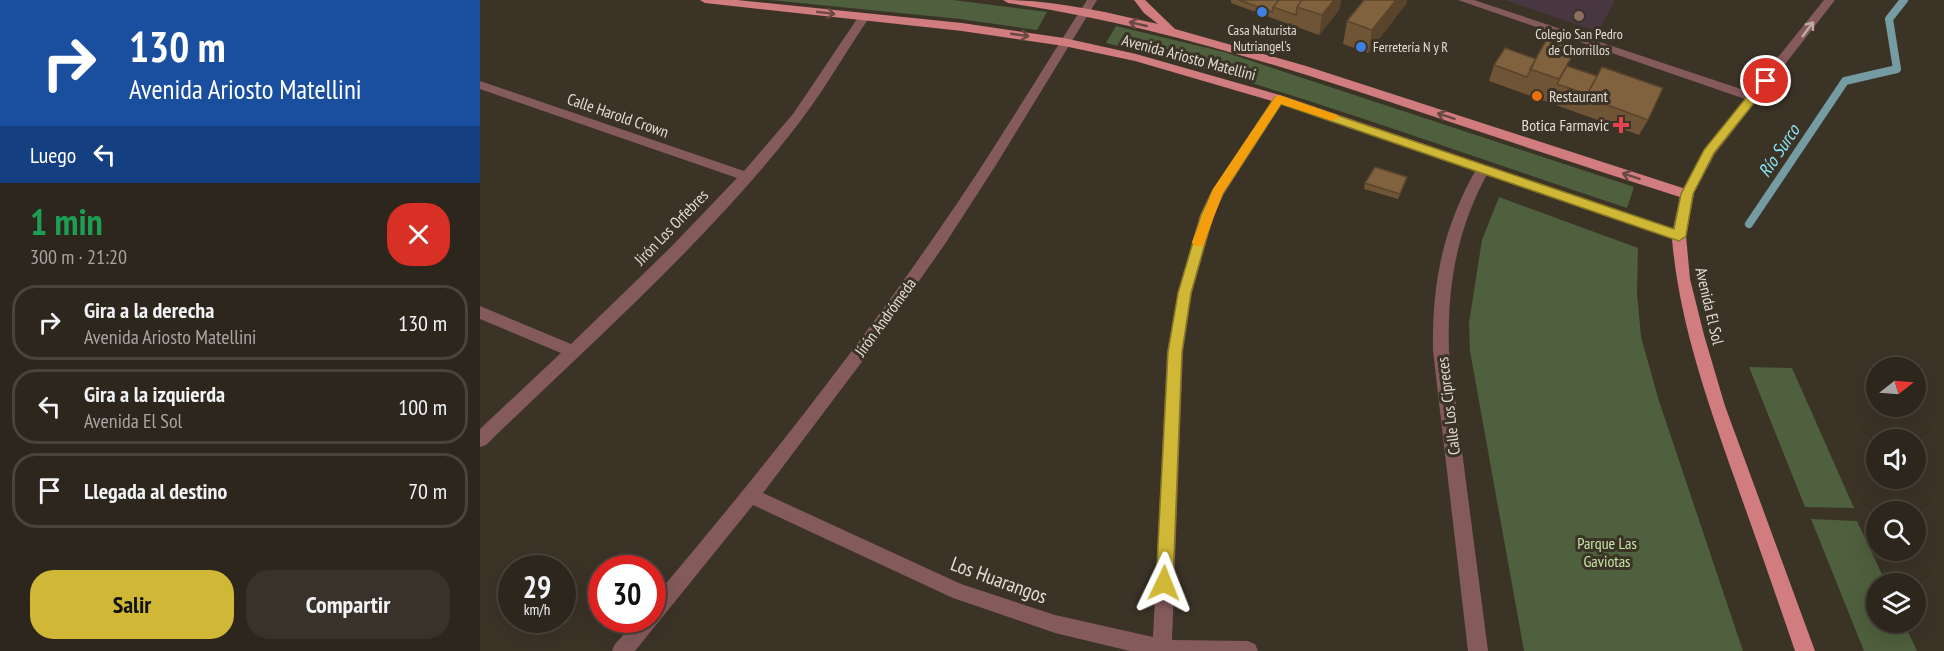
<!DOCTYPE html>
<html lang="es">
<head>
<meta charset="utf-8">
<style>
	:root { --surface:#2d261d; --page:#39322a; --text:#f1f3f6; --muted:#a7a5a4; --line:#48433b; --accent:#d0b836 }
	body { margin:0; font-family:"PT Sans Narrow",sans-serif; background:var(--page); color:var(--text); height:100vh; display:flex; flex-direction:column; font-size:22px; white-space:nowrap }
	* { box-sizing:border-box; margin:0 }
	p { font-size:20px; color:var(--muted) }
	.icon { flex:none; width:33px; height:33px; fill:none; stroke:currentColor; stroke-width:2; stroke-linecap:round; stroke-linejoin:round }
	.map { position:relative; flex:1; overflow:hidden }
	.panel { display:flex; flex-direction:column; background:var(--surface); width:480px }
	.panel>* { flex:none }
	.banner { background:#1a4fa0; color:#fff; overflow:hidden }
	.needle { width:39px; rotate:73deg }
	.buttons { position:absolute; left:1386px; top:357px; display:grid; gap:12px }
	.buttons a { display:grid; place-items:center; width:60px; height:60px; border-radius:50%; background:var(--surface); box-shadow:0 6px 24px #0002,0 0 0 2px var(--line); font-size:30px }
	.speed { position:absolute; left:18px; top:555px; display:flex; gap:12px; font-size:30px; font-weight:700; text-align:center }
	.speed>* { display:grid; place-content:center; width:78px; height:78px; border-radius:50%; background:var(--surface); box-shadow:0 6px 24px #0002,0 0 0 2px var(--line); line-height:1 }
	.speed small { font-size:15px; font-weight:400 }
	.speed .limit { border:9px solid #d22; background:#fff; color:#111 }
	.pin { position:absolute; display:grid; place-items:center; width:51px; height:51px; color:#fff; margin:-26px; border:3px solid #fff; border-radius:50%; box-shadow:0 2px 6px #0007 }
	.me { position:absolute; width:66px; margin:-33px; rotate:2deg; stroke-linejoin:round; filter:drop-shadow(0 0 4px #0008) }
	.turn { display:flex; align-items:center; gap:21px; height:126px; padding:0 30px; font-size:27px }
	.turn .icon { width:78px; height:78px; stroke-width:2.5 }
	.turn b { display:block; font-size:42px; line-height:51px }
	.then { display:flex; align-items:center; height:57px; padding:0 30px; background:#0003; gap:12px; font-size:22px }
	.round { display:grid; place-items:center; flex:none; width:63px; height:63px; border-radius:24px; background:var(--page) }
	.summary { display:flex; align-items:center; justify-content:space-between; height:102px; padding:0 30px }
	h1 { font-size:36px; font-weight:700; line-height:45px; color:#1e9e55 }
	.action { display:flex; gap:12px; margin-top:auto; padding:12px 30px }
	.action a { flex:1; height:69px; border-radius:24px; background:var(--accent); color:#111; font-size:24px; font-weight:700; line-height:69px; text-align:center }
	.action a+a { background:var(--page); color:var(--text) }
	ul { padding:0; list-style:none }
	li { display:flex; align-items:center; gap:18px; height:75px; margin:0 12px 9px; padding:0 18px; border:3px solid var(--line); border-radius:24px }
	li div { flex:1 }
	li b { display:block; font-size:22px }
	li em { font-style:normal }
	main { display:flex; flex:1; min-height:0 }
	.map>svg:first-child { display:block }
</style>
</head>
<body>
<main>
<section class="panel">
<div class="banner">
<div class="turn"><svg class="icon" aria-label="right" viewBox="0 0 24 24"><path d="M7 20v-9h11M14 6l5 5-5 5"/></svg><div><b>130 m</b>Avenida Ariosto Matellini</div></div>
<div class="then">Luego<svg class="icon" aria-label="left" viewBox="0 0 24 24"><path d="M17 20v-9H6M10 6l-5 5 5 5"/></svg></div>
</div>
<div class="summary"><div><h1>1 min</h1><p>300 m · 21:20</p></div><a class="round" style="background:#d93025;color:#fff"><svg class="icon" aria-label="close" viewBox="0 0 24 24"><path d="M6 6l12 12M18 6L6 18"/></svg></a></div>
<ul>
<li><svg class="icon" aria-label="right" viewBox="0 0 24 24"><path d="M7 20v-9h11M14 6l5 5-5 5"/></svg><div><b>Gira a la derecha</b><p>Avenida Ariosto Matellini</p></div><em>130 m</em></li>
<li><svg class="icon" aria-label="left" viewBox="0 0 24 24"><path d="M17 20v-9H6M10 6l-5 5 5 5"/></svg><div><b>Gira a la izquierda</b><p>Avenida El Sol</p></div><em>100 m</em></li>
<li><svg class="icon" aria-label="arrive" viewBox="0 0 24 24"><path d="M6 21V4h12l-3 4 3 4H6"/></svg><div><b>Llegada al destino</b></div><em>70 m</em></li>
</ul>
<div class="action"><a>Salir</a><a>Compartir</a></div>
</section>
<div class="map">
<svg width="1464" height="651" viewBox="0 0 1464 651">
	<rect width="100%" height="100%" fill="#3c3327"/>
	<path fill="#483741" d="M 1025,0 L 1135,0 L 1118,32 Z"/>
	<path fill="#4e603d" d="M 290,0 L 473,0 L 567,12 L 557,30 L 480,19 Z
		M 636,26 L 744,52 L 1154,187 L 1147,208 C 974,151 803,86 626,43 Z
		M 1019,197 L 1158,248 L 1157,293 L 1161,337 L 1179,401 L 1263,651 L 1044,651 L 990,351 L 989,323 L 1002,240 Z
		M 1269,367 L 1312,368 L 1374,508 L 1325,507 Z
		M 1331,519 L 1377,521 L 1406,583 L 1396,584 L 1396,622 L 1424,623 L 1437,651 L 1384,651 Z"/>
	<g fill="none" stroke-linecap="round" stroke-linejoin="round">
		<path stroke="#749ca2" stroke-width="8" d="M 1269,224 L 1365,81 L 1417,69 L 1409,19 L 1424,0"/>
		<path fill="#845a5b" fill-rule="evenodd" d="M 607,0 L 617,0 L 516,165 L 465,244 L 387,355 L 283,493 L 481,584 L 575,615 L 673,637 L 687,352 L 698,293 L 720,215 L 731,192 L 795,96 L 803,96 L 805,99 L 744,194 L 734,215 L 712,293 L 703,352 L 692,640 L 768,641 L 775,644 L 778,651 L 650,651 L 575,633 L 473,598 L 273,505 L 155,651 L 132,651 L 135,644 L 157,620 L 172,620 L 172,600 C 271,483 367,363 454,237 C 508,160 556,79 607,0 Z
			M 978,0 L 994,0 L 1270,92 L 1344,0 L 1355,0 L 1235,154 L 1212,197 L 1207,199 L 1200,194 L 1225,148 L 1265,99 Z
			M 383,15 L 389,18 C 363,56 341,96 312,132 C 222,246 110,344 6,445 L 0,447 L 0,429 L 81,353 L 0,319 L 0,306 L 91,344 L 191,247 L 257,178 L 0,89 L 0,81 L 264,171 L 313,114 L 379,16 Z
			M 1003,164 L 1010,169 C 977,227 967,285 969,351 L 1008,651 L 988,651 L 953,351 C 952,281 963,227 998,166 Z"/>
		<path fill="#d17c7f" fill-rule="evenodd" d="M 220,0 L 257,0 L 482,23 L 584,38 L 656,54 L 803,96 L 1193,229 L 1200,197 C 1116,170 1033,143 949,115 C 811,69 673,24 528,3 L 523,0 C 575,0 626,12 678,24 L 664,13 L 654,0 L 665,0 L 695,29 L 826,66 L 1212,191 L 1214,194 L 1206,236 L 1210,279 L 1224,335 L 1245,406 L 1335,651 L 1315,651 C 1295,592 1274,533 1253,474 C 1226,397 1199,320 1192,239 L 795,102 L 655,61 L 584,46 L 482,31 L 225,3 Z"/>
	</g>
	<path fill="#6f5436" d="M 751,0 L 861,0 L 859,10 L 839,35 L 751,3 Z
		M 884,0 L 927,0 L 926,4 L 888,53 L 863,44 L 867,21 Z
		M 1056,59 L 1088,66 L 1168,120 L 1159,135 L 1009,81 L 1014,65 Z
		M 885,183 L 925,183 L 918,199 L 884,189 Z"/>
	<path fill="#5a452c" d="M 854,0 L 861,0 L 859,10 L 839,35 L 842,15 Z
		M 916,0 L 927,0 L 926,4 L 888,53 L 892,30 Z"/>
	<path fill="#81623f" stroke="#5a452c" stroke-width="1.5" d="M 759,0 L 799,0 L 793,7 L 793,12 Z
		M 799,0 L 822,0 L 817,7 L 816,15 L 793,7 Z
		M 822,0 L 854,0 L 842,15 L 817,7 Z
		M 884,0 L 916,0 L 892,30 L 867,21 Z
		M 1067,39 L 1096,49 L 1079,79 L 1050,69 Z
		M 1025,48 L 1056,59 L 1047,77 L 1014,65 Z
		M 1087,66 L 1117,76 L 1107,94 L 1077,84 Z
		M 1122,67 L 1183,88 L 1168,120 L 1106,97 Z
		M 895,167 L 927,177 L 920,194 L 885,183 Z"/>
	<defs><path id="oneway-shaft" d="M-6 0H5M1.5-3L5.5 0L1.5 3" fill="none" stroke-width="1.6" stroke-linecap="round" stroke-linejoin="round" transform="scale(1.5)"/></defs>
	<g stroke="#694941">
		<use href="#oneway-shaft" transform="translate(346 13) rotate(7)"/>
		<use href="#oneway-shaft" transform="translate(658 24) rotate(-167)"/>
		<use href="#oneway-shaft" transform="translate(540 35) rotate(8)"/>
		<use href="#oneway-shaft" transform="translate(966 116) rotate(-162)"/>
		<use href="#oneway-shaft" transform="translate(1151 176) rotate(-162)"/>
	</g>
	<use stroke="#bda9a4" href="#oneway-shaft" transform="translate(1328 29) rotate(-53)"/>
	<path fill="#d0b836" stroke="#877823" stroke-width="1.5" d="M 1286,77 L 1291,81 L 1290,83 L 1234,153 L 1213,194 L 1206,236 L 1199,241 L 801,104 L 743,193 L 733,215 L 711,293 L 702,352 L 693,583 L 690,589 L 684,591 L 679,589 L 676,583 L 688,352 L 698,293 L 721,215 L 732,192 L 795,97 L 803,97 L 1194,229 L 1201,194 L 1224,150 L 1282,78 Z"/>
	<path fill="#f59e0b" d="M 799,95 L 857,115 L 859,117 L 853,121 L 801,104 L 743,193 L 723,246 L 714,246 L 712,242 L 733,189 L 795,97 Z"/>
	<g fill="#3f7fe0" stroke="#3c3327" stroke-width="2">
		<circle cx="782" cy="12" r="6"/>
		<circle cx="881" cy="47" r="6"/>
	</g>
	<circle fill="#8d6e63" stroke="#3c3327" stroke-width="2" cx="1099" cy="16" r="6"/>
	<circle fill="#e8710a" stroke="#3c3327" stroke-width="2" cx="1057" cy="96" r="6"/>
	<path fill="#e0444e" stroke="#3c3327" stroke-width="2" d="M1138 116h6v6h6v6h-6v6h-6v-6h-6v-6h6z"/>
	<g text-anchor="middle" stroke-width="6" stroke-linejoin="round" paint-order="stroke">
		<g font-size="14" fill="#e3ddd5" stroke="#3c3327">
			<text x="782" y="35">Casa Naturista<tspan x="782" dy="16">Nutriangel's</tspan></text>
			<text x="1099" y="39">Colegio San Pedro<tspan x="1099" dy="16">de Chorrillos</tspan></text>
			<text x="893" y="52" text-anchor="start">Ferretería N y R</text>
		</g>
		<g font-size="16" fill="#e3ddd5" stroke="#3c3327">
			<text transform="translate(709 57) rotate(15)" y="6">Avenida Ariosto Matellini</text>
			<text transform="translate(138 115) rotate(19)" y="6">Calle Harold Crown</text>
			<text transform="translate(191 227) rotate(-46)" y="6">Jirón Los Orfebres</text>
			<text transform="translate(1230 306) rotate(77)" y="6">Avenida El Sol</text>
			<text transform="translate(405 317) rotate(-54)" y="6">Jirón Andrómeda</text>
			<text transform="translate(968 406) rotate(-97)" y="6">Calle Los Cipreces</text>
		</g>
		<g font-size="16" fill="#e3ddd5" stroke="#3c3327" text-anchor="start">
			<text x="1069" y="102">Restaurant</text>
			<text x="1129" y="131" text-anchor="end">Botica Farmavic</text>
		</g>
		<g font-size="16" fill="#c2e5a4" stroke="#3c3327">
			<text x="1127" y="549">Parque Las<tspan x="1127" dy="18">Gaviotas</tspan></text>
		</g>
		<g font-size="18" font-style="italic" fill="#8ae9fc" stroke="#3c3327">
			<text transform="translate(1299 151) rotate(-56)" y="6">Río Surco</text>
		</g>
		<g font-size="20" fill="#e3ddd5" stroke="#3c3327">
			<text transform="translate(519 580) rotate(20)" y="7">Los Huarangos</text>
		</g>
	</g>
</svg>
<div class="buttons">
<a><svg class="needle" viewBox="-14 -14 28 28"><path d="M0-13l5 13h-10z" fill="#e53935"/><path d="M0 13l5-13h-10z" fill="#a7a5a4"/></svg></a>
<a><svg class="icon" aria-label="sound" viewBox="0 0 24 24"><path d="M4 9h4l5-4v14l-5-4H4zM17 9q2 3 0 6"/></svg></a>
<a><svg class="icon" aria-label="search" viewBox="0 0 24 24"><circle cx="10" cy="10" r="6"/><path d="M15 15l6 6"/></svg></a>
<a><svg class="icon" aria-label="layers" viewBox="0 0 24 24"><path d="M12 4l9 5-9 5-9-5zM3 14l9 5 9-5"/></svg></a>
</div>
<div class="speed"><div>29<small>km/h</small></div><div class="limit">30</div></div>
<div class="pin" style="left:1286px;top:81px;background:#d93025"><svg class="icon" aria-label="arrive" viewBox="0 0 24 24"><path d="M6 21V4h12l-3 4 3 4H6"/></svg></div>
<svg class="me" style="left:684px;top:583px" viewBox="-20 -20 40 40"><path d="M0-17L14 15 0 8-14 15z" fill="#d0b836" stroke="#fff" stroke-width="4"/></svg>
</div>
</main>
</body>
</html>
